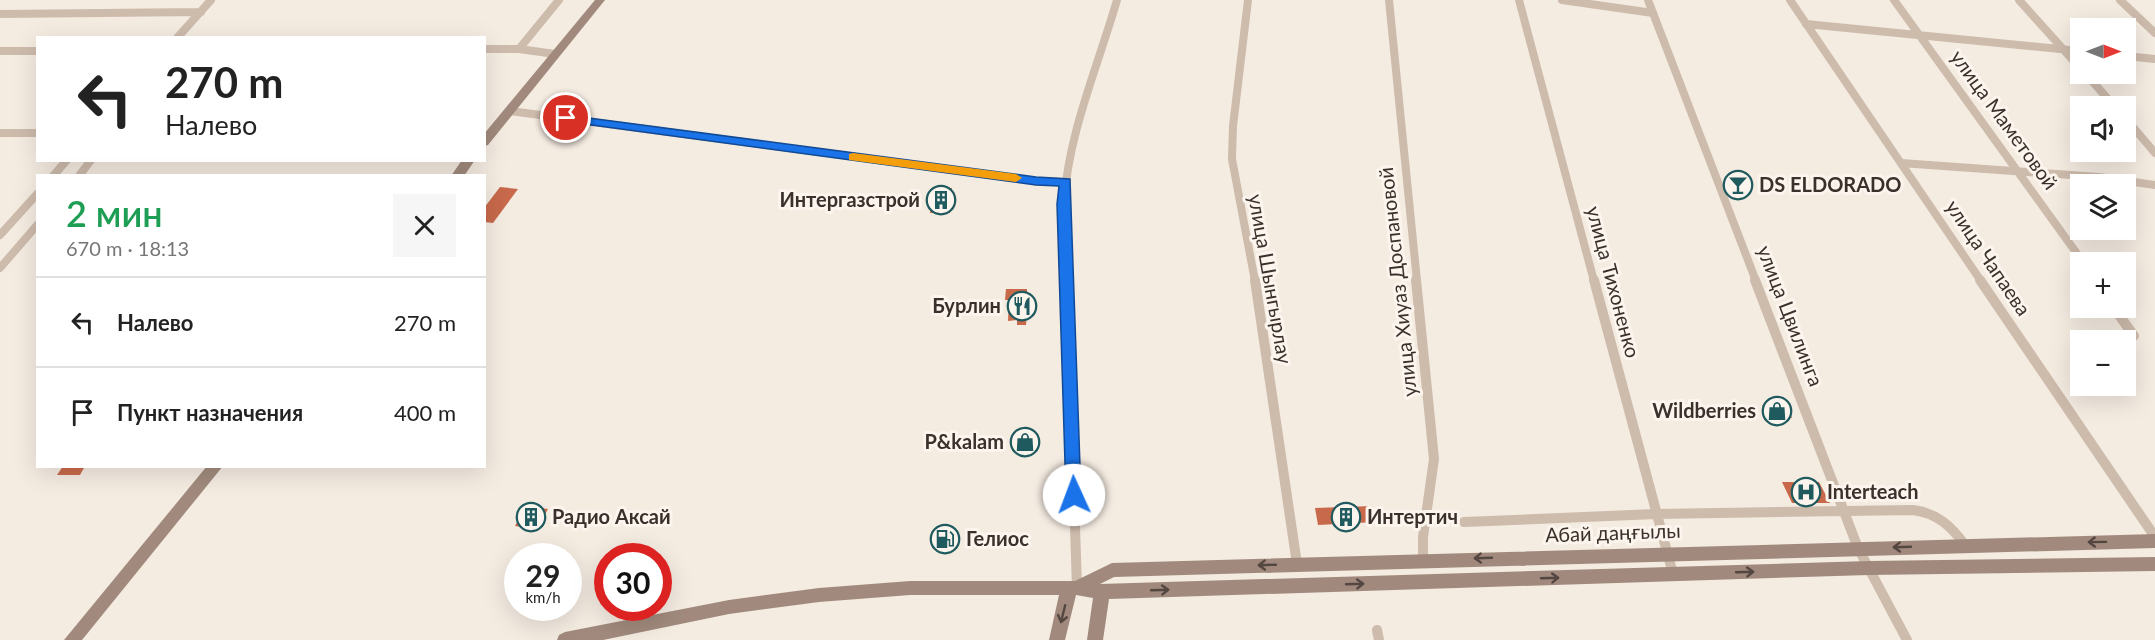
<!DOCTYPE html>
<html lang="ru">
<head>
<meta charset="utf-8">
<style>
	:root { --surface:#fff; --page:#f6f6f6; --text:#222; --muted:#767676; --line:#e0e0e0 }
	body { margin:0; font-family:Lato,sans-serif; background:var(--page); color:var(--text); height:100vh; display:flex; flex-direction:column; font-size:22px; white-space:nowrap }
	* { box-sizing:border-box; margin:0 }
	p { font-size:20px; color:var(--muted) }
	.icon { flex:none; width:33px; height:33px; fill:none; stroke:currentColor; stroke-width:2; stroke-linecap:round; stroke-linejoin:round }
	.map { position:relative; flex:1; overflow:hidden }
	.sheet { position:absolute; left:36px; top:174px; width:450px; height:294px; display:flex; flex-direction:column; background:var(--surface); border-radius:0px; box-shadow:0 6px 24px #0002 }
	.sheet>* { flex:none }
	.guide { position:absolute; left:36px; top:36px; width:450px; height:126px; border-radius:0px; box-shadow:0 6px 24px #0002; background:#fff; color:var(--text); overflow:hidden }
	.needle { width:39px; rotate:90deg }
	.buttons { position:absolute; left:2070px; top:18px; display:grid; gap:12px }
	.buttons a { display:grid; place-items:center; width:66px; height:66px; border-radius:0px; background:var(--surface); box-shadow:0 6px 24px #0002; font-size:30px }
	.speed { position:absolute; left:504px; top:543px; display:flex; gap:12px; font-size:30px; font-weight:700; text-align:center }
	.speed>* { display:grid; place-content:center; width:78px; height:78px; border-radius:50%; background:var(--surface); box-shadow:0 6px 24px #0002; line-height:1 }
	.speed small { font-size:15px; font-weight:400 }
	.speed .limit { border:9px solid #d22; background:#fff; color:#111 }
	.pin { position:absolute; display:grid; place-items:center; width:51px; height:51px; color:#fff; margin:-26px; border:3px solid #fff; border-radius:50%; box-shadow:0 2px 6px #0007 }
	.me { position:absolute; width:66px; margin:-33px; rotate:358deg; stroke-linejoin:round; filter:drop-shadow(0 0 4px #0008) }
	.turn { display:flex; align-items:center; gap:21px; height:126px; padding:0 30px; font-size:27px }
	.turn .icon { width:78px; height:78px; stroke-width:2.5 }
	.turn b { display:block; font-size:42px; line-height:51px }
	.round { display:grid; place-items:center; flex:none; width:63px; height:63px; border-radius:0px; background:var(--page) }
	.headline { display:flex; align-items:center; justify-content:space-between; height:102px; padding:0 30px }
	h1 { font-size:36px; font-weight:600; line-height:45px; color:#1e9e55 }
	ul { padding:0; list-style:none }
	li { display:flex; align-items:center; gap:18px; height:90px; padding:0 30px; border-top:2px solid var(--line) }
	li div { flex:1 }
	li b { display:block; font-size:22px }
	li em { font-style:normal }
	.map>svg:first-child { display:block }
</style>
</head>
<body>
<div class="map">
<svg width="2155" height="640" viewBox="0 0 2155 640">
	<rect width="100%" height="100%" fill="#f4ebe1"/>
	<path fill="#c8694b" d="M 500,187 L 518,189 L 493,223 L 484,222 L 484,208 Z
		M 933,188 L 952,188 L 950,213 L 930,213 Z
		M 1006,289 L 1027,289 L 1027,299 L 1035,299 L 1035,313 L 1027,313 L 1026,325 L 1017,325 L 1017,320 L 1008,321 L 1009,300 L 1005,300 Z
		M 1785,404 L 1792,418 L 1769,418 L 1762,405 Z
		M 1013,432 L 1035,432 L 1038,445 L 1034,451 L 1013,452 Z
		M 63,466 L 85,466 L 80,475 L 57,475 Z
		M 1782,482 L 1819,482 L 1830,503 L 1792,503 Z
		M 526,506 L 548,509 L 537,529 L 515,526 Z
		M 1373,506 L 1376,522 L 1318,525 L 1315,508 Z"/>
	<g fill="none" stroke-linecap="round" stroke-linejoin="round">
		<path stroke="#cdbbac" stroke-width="8" d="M 1248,0 L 1233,126 L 1232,159 L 1255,281
			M 1389,0 L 1417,281
			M 1519,0 L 1594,281
			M 1562,0 L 1653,13
			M 1648,0 L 1756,281
			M 1790,0 L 1981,281
			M 1894,0 L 2083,262
			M 2019,0 L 2080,68
			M 2120,0 L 2155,33
			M 0,14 L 201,12
			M 1806,24 L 2080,51
			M 177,38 L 211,0
			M 484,49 L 519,49 L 555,54
			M 519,49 L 559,0
			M 0,51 L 38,51
			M 2126,56 L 2155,59
			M 2086,74 L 2114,106
			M 510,111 L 1036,181 L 1066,182
			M 2126,119 L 2155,153
			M 0,133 L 38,133
			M 1901,163 L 2099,177 L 2155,185
			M 53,176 L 67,160
			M 79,176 L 91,160
			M 0,235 L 38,193
			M 0,268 L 38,224
			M 1067,281 C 1066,256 1063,229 1064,203 C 1068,134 1098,66 1117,0"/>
		<path stroke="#cdbbac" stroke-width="10" d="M 1067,280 L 1077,588
			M 1255,280 L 1297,564
			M 1416,280 L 1434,459 L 1423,537 L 1423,560
			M 1594,280 L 1673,574
			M 1755,280 L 1858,548 L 1907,640
			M 1980,280 L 2155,537
			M 2114,308 L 2134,336
			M 1464,522 L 1656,514 L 1913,510 C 1937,513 1951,526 1965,545
			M 1377,630 L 1379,640"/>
		<path fill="#a18a7d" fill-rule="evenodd" d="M 595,0 L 605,0 L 488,145 L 484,146 L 484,134 Z
			M 462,160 L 475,160 L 464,176 L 451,176 Z
			M 207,466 L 223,466 L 82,640 L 64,640 Z
			M 2155,534 L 2155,548 L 1114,577 L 1100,584 L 1869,561 L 2155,557 L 2155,571 L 1869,575 L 1109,599 L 1103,640 L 1087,640 L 1093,598 L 1076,595 L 1065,640 L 1049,640 L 1059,595 L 910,595 L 819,602 L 729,614 L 603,640 L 557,640 L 559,635 L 565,632 L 729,600 L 819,588 L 910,581 L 1075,581 L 1112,563 Z"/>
	</g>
	<defs><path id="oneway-shaft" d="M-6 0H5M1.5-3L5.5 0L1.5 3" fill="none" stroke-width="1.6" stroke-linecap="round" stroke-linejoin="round" transform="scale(1.5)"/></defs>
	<g stroke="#544640">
		<use href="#oneway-shaft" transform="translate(2097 542) rotate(179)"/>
		<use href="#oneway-shaft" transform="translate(1902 547) rotate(178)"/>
		<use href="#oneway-shaft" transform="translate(1483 558) rotate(178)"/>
		<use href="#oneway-shaft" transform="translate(1267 565) rotate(178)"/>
		<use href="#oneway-shaft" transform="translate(1745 572) rotate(-2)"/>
		<use href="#oneway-shaft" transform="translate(1550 578) rotate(-2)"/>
		<use href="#oneway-shaft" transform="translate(1355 584) rotate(-2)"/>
		<use href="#oneway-shaft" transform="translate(1160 590) rotate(-2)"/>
		<use href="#oneway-shaft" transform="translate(1063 614) rotate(104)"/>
	</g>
	<path fill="#1a73e8" stroke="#114b97" stroke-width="1.5" d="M 566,115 L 1036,177 L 1070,179 L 1081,495 L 1079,500 L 1074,502 L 1068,500 L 1066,495 L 1057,204 L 1059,186 L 1036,185 L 562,121 L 561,118 Z"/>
	<path fill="#f59e0b" d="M 853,153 L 1016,174 L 1022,178 L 1016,182 L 849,160 L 849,154 Z"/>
	<defs>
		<g id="bar-ring" transform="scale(1.5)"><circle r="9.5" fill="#fbf5ee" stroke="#1f5a5e" stroke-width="1.5"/><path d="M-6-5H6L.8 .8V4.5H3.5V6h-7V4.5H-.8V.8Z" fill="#1f5a5e"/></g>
		<g id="building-ring" transform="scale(1.5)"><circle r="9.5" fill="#fbf5ee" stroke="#1f5a5e" stroke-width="1.5"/><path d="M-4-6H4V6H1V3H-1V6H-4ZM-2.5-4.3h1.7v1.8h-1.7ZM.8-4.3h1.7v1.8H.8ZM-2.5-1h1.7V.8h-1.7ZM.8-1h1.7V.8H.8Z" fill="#1f5a5e"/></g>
		<g id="restaurant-ring" transform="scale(1.5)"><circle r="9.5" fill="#fbf5ee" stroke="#1f5a5e" stroke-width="1.5"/><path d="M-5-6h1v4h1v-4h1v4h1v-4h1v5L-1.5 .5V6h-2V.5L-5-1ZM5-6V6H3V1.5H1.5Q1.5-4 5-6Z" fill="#1f5a5e"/></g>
		<g id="shop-ring" transform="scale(1.5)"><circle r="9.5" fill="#fbf5ee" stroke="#1f5a5e" stroke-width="1.5"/><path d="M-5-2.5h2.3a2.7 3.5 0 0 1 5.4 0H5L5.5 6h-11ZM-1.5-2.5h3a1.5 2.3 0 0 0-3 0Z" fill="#1f5a5e"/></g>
		<g id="hospital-ring" transform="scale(1.5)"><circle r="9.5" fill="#fbf5ee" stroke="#1f5a5e" stroke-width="1.5"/><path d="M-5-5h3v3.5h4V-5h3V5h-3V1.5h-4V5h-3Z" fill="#1f5a5e"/></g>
		<g id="fuel-ring" transform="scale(1.5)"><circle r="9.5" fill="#fbf5ee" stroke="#1f5a5e" stroke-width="1.5"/><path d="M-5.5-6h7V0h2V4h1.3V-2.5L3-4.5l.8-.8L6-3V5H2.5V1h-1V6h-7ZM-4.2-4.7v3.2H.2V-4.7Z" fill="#1f5a5e"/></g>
	</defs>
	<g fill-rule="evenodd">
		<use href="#bar-ring" x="1738" y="185"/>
		<use href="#building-ring" x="941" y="200"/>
		<use href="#restaurant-ring" x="1022" y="306"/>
		<use href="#shop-ring" x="1777" y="411"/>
		<use href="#shop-ring" x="1025" y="442"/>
		<use href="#hospital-ring" x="1806" y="492"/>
		<use href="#building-ring" x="531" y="517"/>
		<use href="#building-ring" x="1346" y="517"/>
		<use href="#fuel-ring" x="945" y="539"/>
	</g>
	<g text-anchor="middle" stroke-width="6" stroke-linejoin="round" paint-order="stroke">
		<g font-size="20" fill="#3b302b" stroke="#fbf5ee">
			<text transform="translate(2004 120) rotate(54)" y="7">улица Маметовой</text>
			<text transform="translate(1988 258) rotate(56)" y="7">улица Чапаева</text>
			<text transform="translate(1270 279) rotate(80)" y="7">улица Шынгырлау</text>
			<text transform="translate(1398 282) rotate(-96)" y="7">улица Хиуаз Доспановой</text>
			<text transform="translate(1613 282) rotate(75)" y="7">улица Тихоненко</text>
			<text transform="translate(1790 316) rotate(69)" y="7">улица Цвилинга</text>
			<text transform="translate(1613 533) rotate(-2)" y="7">Абай даңғылы</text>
		</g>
		<g font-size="20" font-weight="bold" fill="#3b302b" stroke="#fbf5ee" text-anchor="start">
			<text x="1759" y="192">DS ELDORADO</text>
			<text x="920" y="207" text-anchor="end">Интергазстрой</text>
			<text x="1001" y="313" text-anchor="end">Бурлин</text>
			<text x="1756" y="418" text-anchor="end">Wildberries</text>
			<text x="1004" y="449" text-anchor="end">P&amp;kalam</text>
			<text x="1827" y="499">Interteach</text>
			<text x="552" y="524">Радио Аксай</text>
			<text x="1367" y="524">Интертич</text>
			<text x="966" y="546">Гелиос</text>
		</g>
	</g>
</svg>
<div class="buttons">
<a><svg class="needle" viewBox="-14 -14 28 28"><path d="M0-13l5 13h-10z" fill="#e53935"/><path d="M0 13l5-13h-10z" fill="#767676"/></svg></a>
<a><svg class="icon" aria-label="sound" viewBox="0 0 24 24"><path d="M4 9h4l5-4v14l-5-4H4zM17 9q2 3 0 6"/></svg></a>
<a><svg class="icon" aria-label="layers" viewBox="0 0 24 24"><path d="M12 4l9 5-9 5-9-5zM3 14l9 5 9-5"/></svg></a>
<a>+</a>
<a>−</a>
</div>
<div class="speed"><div>29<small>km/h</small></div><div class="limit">30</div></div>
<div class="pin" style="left:566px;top:118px;background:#d93025"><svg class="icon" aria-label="arrive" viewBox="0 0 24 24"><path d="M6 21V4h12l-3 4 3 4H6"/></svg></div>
<svg class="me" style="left:1074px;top:495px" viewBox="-20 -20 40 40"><circle r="19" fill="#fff"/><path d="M0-13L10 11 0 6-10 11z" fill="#1a73e8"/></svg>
<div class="guide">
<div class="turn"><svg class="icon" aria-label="left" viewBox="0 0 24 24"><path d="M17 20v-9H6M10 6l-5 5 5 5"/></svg><div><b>270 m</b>Налево</div></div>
</div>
<section class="sheet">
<div class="headline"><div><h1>2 мин</h1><p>670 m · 18:13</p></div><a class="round"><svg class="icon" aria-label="close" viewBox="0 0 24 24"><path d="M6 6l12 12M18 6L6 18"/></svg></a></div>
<ul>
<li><svg class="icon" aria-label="left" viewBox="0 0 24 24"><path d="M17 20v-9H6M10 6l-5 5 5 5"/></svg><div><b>Налево</b></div><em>270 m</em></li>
<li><svg class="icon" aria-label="arrive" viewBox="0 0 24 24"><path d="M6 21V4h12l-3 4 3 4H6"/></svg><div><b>Пункт назначения</b></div><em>400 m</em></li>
</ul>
</section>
</div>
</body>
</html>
